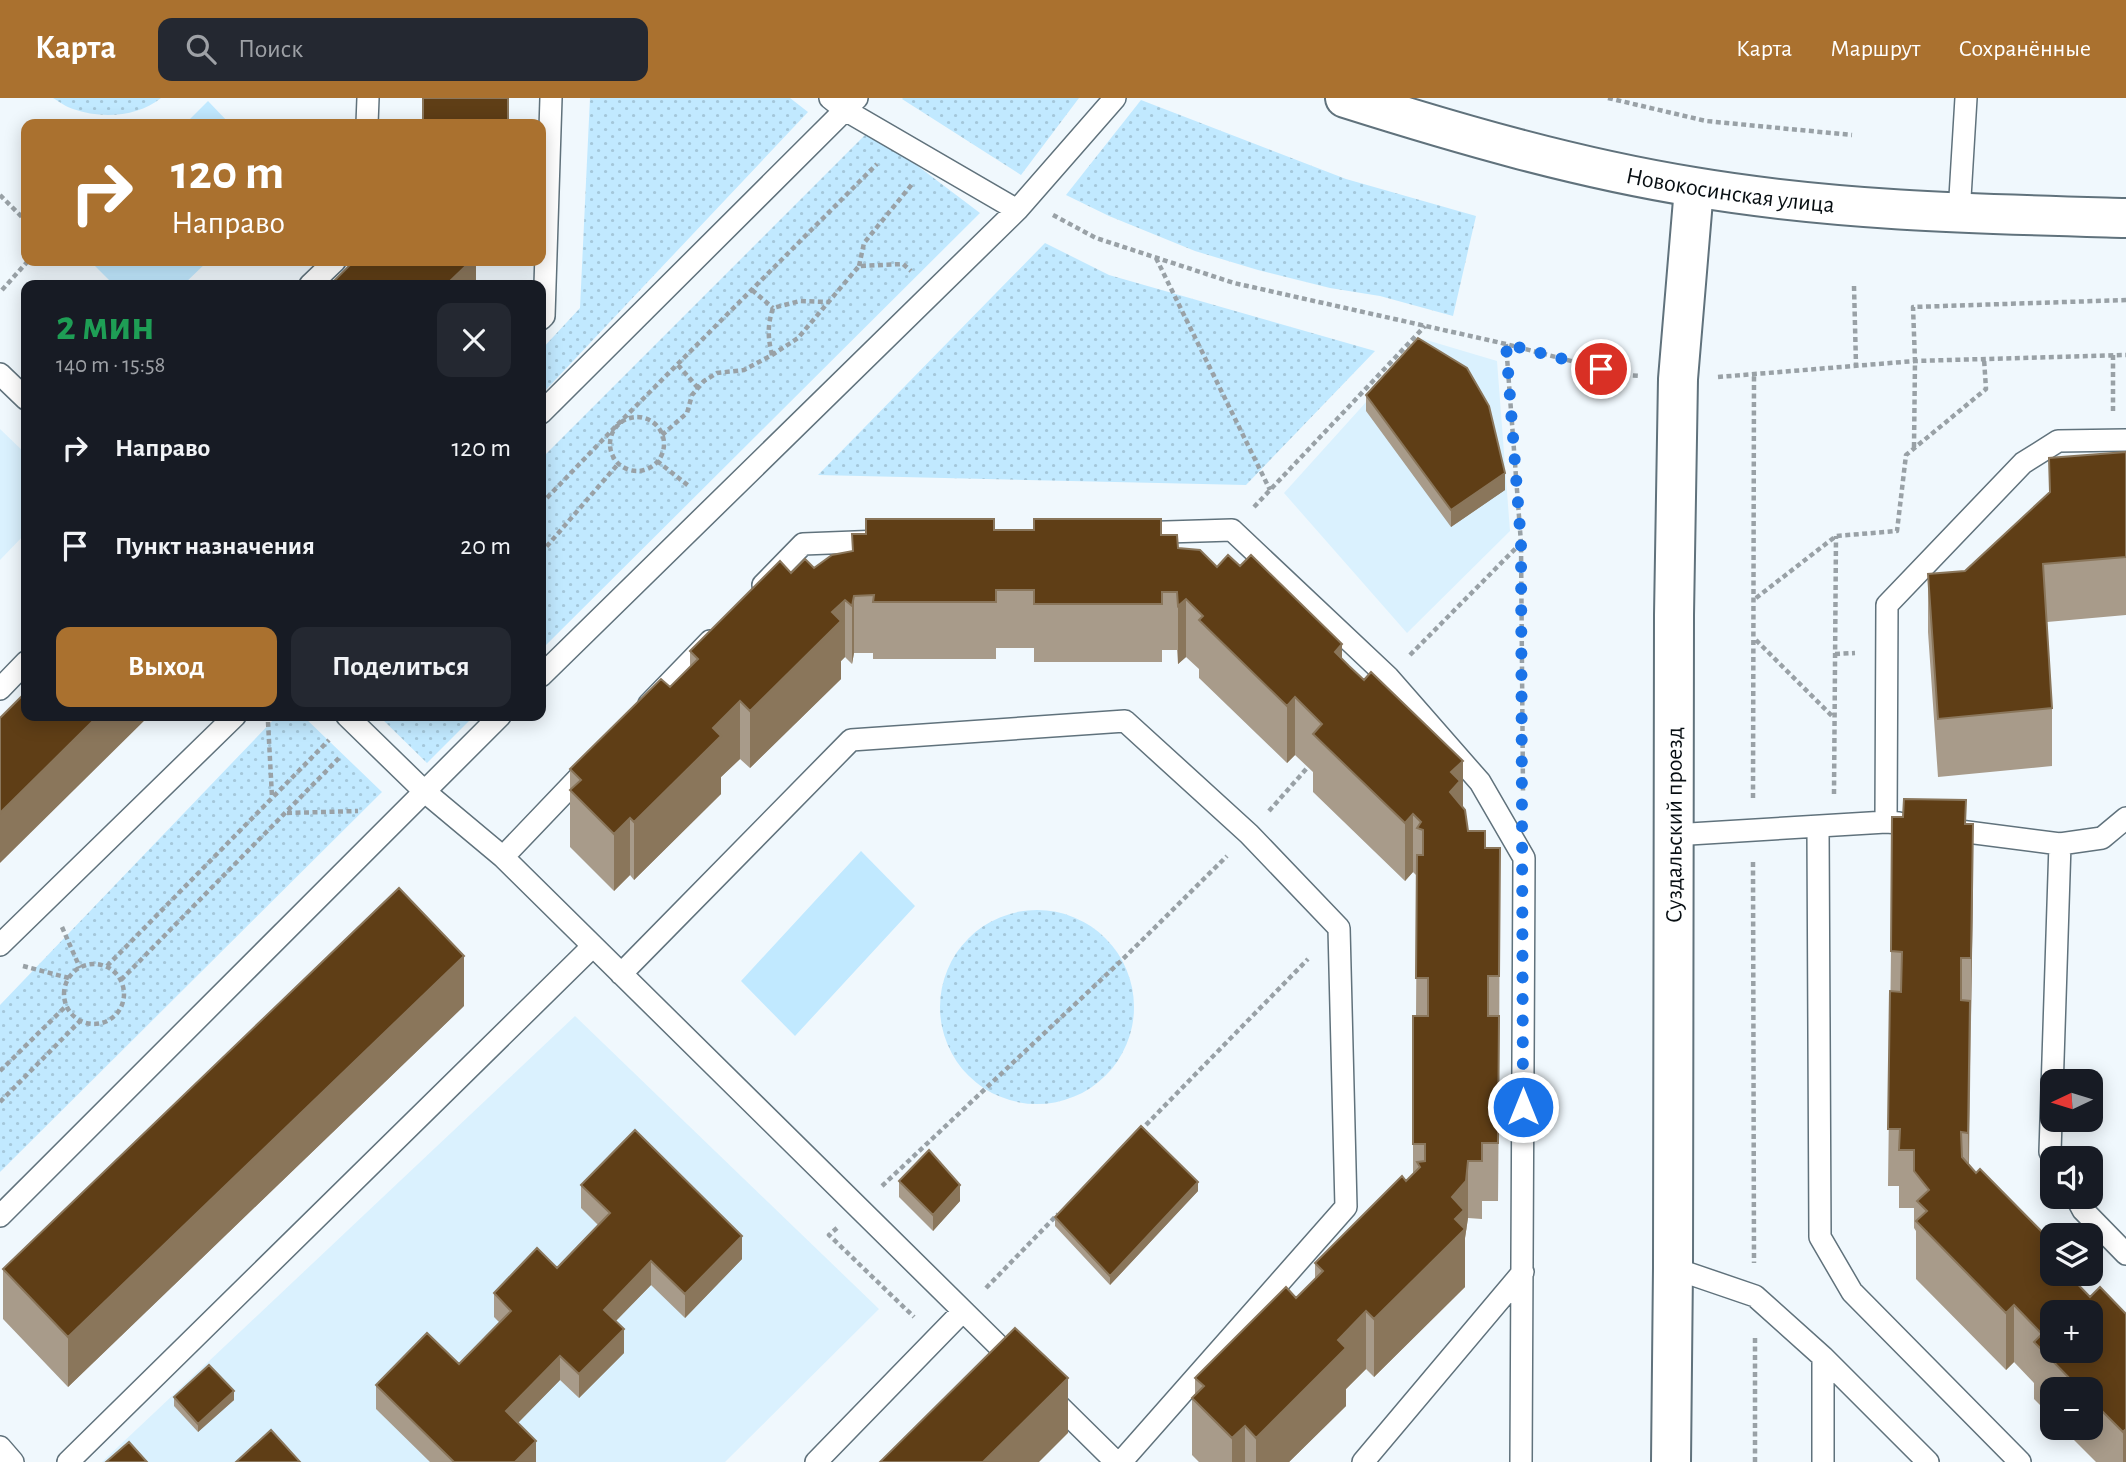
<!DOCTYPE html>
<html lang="ru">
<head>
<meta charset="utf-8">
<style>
	:root { --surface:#171b24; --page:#242831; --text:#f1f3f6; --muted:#9ea1a6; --accent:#aa712f }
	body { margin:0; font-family:"Alegreya Sans",sans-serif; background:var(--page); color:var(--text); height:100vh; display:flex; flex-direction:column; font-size:26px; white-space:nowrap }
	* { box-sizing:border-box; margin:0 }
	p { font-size:23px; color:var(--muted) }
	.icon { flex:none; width:38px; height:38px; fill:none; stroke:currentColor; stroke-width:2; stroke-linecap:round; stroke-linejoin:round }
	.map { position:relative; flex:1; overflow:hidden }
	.panel { position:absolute; left:21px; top:182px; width:525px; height:441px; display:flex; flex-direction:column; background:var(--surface); border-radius:14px; box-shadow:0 4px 18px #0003 }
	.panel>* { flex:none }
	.banner { position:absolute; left:21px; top:21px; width:525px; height:147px; border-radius:14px; box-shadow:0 4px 18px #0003; background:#aa712f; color:#fff; overflow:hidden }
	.needle { width:46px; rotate:266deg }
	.fabs { position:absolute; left:2040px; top:971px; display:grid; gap:14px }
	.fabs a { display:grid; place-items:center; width:63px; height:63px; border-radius:14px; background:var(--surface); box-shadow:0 4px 18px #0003; font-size:35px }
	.pin { position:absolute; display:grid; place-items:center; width:60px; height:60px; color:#fff; margin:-30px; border:4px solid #fff; border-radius:50%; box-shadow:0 2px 7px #0007 }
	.me { position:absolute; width:77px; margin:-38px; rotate:0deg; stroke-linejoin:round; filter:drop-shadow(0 0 5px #0008) }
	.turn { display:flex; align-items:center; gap:24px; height:147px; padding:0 35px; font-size:32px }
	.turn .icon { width:91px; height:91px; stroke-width:2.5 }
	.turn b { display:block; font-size:49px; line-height:60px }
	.round { display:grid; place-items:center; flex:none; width:74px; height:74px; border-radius:14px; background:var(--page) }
	.head { display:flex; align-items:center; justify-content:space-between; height:119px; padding:0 35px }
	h1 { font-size:42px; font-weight:700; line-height:52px; color:#1e9e55 }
	.action { display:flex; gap:14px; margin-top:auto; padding:14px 35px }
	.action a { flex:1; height:80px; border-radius:14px; background:var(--accent); color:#fff; font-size:28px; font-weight:700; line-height:80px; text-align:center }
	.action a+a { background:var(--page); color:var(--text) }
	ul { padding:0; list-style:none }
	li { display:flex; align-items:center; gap:21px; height:98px; padding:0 35px }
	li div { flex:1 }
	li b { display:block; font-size:26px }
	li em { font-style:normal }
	header { display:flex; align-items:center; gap:42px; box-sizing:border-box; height:98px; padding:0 35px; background:var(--accent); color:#fff }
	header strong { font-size:33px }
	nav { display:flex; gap:38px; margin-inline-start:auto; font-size:24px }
	.search { width:490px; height:63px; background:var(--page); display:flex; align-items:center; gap:18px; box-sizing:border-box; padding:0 24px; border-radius:14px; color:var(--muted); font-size:26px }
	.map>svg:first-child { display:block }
</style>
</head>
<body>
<header>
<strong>Карта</strong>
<div class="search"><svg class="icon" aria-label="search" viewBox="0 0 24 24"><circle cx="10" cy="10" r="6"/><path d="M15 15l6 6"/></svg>Поиск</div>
<nav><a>Карта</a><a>Маршрут</a><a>Сохранённые</a></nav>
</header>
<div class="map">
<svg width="2126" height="1364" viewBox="0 0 2126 1364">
	<defs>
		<pattern id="grass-dots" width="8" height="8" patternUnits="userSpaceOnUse" patternTransform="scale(1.75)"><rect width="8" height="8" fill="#c1e9ff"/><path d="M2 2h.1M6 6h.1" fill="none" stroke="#a4c7da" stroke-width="1.8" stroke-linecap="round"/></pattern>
	</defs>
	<rect width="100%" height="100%" fill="#f0f8fd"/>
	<path fill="#daf1fe" d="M 1423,241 L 1497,263 L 1510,433 L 1407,535 L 1284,395 Z
		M 0,331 L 26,356 L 26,435 L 0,462 Z
		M 575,918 L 879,1211 L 725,1364 L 102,1364 Z"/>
	<path fill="url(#grass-dots)" d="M 53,0 L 161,0 C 138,19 101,21 73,11 C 66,9 60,4 53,0 Z
		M 590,0 L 790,0 L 808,14 L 541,297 L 541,252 L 580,210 Z
		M 903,0 L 1079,0 L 1021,77 L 902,1 Z
		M 1141,2 L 1346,81 L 1476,118 L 1453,218 L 1380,198 L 1330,190 L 1258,172 L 1195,153 L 1109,118 L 1066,97 Z
		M 870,32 L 980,115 L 541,552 L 541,361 Z
		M 1045,145 L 1109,177 L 1375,253 L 1246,387 L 818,377 Z
		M 277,618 L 303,618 L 382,694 L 0,1074 L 0,907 Z
		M 379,618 L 474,618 L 427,665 Z
		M940 909a97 97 0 1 1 194 0a97 97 0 1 1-194 0Z"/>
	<path fill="#c1e9ff" d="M 208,3 L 230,26 L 185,26 Z
		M 90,163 L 208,163 L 183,187 L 114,187 Z
		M 861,753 L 915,808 L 795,938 L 741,883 Z"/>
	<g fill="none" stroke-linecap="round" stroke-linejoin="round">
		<g stroke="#60727c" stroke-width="24">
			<path id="service" d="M 830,0 L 845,12 L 1017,112
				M 367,26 L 368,0
				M 1959,116 L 1966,0
				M 310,187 L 335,163
				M 541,221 L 544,218 L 551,0
				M 0,276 L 26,301
				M 541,315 L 857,0
				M 1134,435 L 1232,432 L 1388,579 L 1480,684 L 1524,760 L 1521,1364
				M 763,487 L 803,446 L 881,443
				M 541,578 L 1017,112 L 1115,0
				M 0,591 L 26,564
				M 649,606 L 710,543
				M 347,618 L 424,693 L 503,759 L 1017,1266
				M 1886,724 L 1887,507 L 2023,365 L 2058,343 L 2126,342
				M 1818,729 L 1820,1139 L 1852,1194 L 2020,1364
				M 1944,731 L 2060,746 L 2102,740 L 2126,720
				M 1673,737 L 1886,724 L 1899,725
				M 503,759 L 588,670
				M 0,847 L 235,618
				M 621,876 L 851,642 L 1125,623 L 1249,736 L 1339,830 L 1346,1109 L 1121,1364
				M 2053,1060 L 2050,1054 L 2060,746
				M 2076,1099 L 2083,1112 L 2126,1156
				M 0,1118 L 500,618
				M 1673,1170 L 1755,1198 L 1823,1259 L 1928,1364
				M 1823,1259 L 1823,1364
				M 1047,1296 L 1116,1364
				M 0,1349 L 13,1364
				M 68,1364 L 593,848
				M 816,1364 L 963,1213
				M 1363,1364 L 1523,1174"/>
		</g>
		<g stroke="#60727c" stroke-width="42">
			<g id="minor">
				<path id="s1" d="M 1671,1364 L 1673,1170 L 1674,517 L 1678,281 L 1694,90"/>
			</g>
		</g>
		<g stroke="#60727c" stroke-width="42">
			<g id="tertiary">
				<path id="s2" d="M 1345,0 C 1459,36 1576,70 1694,89 C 1837,113 1981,116 2126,120"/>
			</g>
		</g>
		<path stroke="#99a1a6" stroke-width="4.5" stroke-dasharray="5 3.5" stroke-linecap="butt" d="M 1608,0 L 1706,23 L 1852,37
			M 153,26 L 155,24
			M 0,97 L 26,123
			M 1053,117 L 1096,140 L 1234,185 L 1506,246 L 1625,277 L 1640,278
			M 1156,160 L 1270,392
			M 859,168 L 864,145 L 913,85
			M 1854,188 L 1856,267
			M 2,192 L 28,163
			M 752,192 L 773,210
			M 1506,246 L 1521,445 L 1523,693
			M 772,257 C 768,240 767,228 773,210 L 800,203 L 828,204
			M 2113,257 L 2113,313
			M 678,267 L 698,290
			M 1718,279 L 1915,263 L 2126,257
			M610 346a27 27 0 1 1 54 0a27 27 0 1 1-54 0Z
			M 662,337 L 687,315 L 692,297 L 704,283 L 717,275 L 744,272 L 772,257 L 798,240 L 859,168 L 903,166 L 911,173
			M 1914,349 L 1915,263 L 1913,209 L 2126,202
			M 657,363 L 690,389
			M 541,406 L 616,328 L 877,66
			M 1254,409 L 1425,228
			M 541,455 L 618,366
			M 1756,500 L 1836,438 L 1897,433 L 1906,357 L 1986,291 L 1984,261
			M 1756,542 L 1834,620
			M 1835,556 L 1855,555
			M 1410,557 L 1521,445
			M 268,624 L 272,699
			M 1834,696 L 1836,438
			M 1753,700 L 1754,277
			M 1269,713 L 1308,669
			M 287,715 L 358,713
			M 1753,764 L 1754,1165
			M 62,829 L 80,870
			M64 896a30 30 0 1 1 60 0a30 30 0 1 1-60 0Z
			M 23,868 L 69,880
			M 107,868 L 329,642
			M 121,882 L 341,658
			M 0,973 L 66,908
			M 0,1004 L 80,923
			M 1140,1033 L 1308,861
			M 882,1088 L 1122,862 L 1227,758
			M 837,1130 L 829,1137 L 914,1219
			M 986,1190 L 1058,1116
			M 1755,1240 L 1755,1364"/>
		<use href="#service" stroke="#fff" stroke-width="21"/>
		<use href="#minor" stroke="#fff" stroke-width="38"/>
		<use href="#tertiary" stroke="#fff" stroke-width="38"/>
	</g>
	<path fill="#a89b8a" d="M 1366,297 L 1505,392 L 1451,429 L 1366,313 Z
		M 2126,354 L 2126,517 L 2047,524 L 2052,610 L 2052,668 L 1938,679 L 1928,534 L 1928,476 L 1965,473 L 2049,395 L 2049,360 Z
		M 994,432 L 1161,437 L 1178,450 L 1217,469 L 1342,562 L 1463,709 L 1468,733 L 1485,750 L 1500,750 L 1498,1103 L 1482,1103 L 1482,1121 L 1468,1120 L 1465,1140 L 1465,1189 L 1374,1279 L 1366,1271 L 1346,1291 L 1346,1308 L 1289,1364 L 1199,1364 L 1192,1357 L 1192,1300 L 1195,1297 L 1195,1280 L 1296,1200 L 1315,1181 L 1315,1165 L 1413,1076 L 1413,918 L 1416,918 L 1417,778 L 1413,774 L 1405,783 L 1313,694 L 1313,674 L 1295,657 L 1287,665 L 1199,580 L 1199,571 L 1186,559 L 1178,566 L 1177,552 L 1162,552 L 1162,564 L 1034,564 L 1034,550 L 996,550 L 996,561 L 873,561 L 873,555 L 854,555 L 852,566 L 845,559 L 841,563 L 841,581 L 750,670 L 740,661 L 721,679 L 721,696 L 634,782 L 630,777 L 614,793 L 570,749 L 570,671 L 670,589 L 690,569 L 690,553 L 791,475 L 814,470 L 852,453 Z
		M 1966,726 L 1973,784 L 1969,1066 L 2053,1176 L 2090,1199 L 2126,1216 L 2126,1364 L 2096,1364 L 2062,1330 L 2091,1330 L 2091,1292 L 2053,1292 L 2053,1320 L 2034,1301 L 2034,1285 L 2014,1264 L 2006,1272 L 1916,1181 L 1916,1133 L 1914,1130 L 1914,1110 L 1899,1110 L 1899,1088 L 1888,1088 L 1891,853 Z
		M 464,908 L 68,1289 L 3,1221 L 3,1171 Z
		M 899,1083 L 960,1103 L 933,1133 L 899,1099 Z
		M 581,1087 L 742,1161 L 685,1220 L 651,1187 L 616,1223 L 624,1255 L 579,1300 L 560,1282 L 518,1325 L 536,1364 L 430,1364 L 376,1311 L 376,1287 L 459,1266 L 500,1225 L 494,1219 L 494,1195 L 557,1170 L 598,1127 L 581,1110 Z
		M 1198,1093 L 1110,1187 L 1055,1128 L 1055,1119 Z
		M 174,1299 L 234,1302 L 198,1334 L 174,1308 Z"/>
	<path fill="#8a765b" d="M 463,163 L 476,163 L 476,187 L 446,187 Z
		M 1505,375 L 1505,392 L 1451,429 L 1451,412 Z
		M 854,498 L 854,555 L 852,566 L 852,508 Z
		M 1186,501 L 1186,559 L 1178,566 L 1178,508 Z
		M 845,502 L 845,559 L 841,563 L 841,581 L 750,670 L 750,613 L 832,514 Z
		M 1342,546 L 1342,604 L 1335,554 Z
		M 1295,599 L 1295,657 L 1287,665 L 1287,608 Z
		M 740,603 L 740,661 L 721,679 L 721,696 L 634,782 L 634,724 L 713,630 Z
		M 98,618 L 149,618 L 0,765 L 0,715 Z
		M 1463,663 L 1463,720 L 1450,694 L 1451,674 Z
		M 1413,716 L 1413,774 L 1405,783 L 1405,725 Z
		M 630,720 L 630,777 L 614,793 L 614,736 Z
		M 1973,726 L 1973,784 L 1971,917 L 1971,860 Z
		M 1500,750 L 1499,976 L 1498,1103 Z
		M 464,858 L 464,908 L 68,1289 L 68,1239 Z
		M 1970,903 L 1970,960 L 1968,1092 L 1968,1035 Z
		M 1468,1063 L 1468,1120 L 1465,1140 L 1465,1189 L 1374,1279 L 1374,1221 L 1452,1099 Z
		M 1198,1084 L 1198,1093 L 1110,1187 L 1110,1178 Z
		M 960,1087 L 960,1103 L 933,1133 L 933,1117 Z
		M 742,1138 L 742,1161 L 685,1220 L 685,1196 Z
		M 651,1163 L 651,1187 L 604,1235 L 604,1212 Z
		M 2014,1207 L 2014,1264 L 2006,1272 L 2006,1215 Z
		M 1366,1213 L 1366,1271 L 1346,1291 L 1346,1308 L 1289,1364 L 1256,1364 L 1256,1340 L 1338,1242 Z
		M 624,1231 L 624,1255 L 579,1300 L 579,1276 Z
		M 560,1258 L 560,1282 L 506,1337 L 506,1313 Z
		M 1068,1280 L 1068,1335 L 1039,1364 L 983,1364 Z
		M 234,1293 L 234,1302 L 198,1334 L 198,1326 Z
		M 1245,1328 L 1245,1364 L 1232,1364 L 1232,1340 Z
		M 2126,1331 L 2126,1364 L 2123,1364 L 2123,1334 Z
		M 536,1343 L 536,1364 L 515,1364 Z"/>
	<path fill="#5f3e16" stroke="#8a765b" stroke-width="2" fill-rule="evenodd" d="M 423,0 L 508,0 L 508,26 L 423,26 Z
		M 354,163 L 471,163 L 446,187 L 330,187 Z
		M 1418,240 L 1467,270 L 1489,308 L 1505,375 L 1451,412 L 1366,297 Z
		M 2126,354 L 2126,459 L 2043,466 L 2052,610 L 1938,621 L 1928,476 L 1965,473 L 2050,394 L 2049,360 Z
		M 866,421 L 994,421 L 994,432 L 1034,432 L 1034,421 L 1161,421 L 1161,437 L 1177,437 L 1178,450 L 1200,452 L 1217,469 L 1228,457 L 1240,468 L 1251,457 L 1342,546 L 1335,554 L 1349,568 L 1364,582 L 1371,574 L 1463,663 L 1451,674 L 1460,683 L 1450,694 L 1465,712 L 1468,733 L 1485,733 L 1485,750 L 1500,750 L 1499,878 L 1488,878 L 1488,918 L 1499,918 L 1498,1045 L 1482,1045 L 1482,1063 L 1468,1063 L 1466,1083 L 1452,1099 L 1464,1112 L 1455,1121 L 1465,1131 L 1374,1221 L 1366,1213 L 1338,1242 L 1346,1250 L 1256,1340 L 1245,1328 L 1232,1340 L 1192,1300 L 1204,1288 L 1195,1280 L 1286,1189 L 1296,1200 L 1323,1173 L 1315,1165 L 1402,1078 L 1406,1083 L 1420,1069 L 1417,1064 L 1425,1063 L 1425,1046 L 1413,1046 L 1413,918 L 1428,918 L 1428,880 L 1416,880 L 1417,757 L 1423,757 L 1423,732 L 1417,730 L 1421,724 L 1413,716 L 1405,725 L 1313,636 L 1322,626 L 1295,599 L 1287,608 L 1199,522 L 1203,518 L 1186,501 L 1178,508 L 1177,494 L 1162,494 L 1162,506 L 1034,506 L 1034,492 L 996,492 L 996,504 L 873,504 L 874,497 L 854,498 L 852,508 L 845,502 L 832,514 L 841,523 L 750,613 L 740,603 L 713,630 L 721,638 L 634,724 L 630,720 L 614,736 L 570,692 L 581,682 L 570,671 L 661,581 L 670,589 L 698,561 L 690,553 L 780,463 L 791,475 L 805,461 L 814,470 L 832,457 L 853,453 L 852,436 L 866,436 Z
		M 26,594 L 26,618 L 98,618 L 0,715 L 0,620 Z
		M 1904,701 L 1966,702 L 1965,726 L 1973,726 L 1971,860 L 1961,860 L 1961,902 L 1970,903 L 1968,1035 L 1961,1034 L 1962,1059 L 1976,1075 L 1980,1071 L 2053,1145 L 2053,1176 L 2068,1176 L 2090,1199 L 2100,1189 L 2126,1216 L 2126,1331 L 2123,1334 L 2091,1302 L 2091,1292 L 2081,1292 L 2034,1244 L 2042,1236 L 2014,1207 L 2006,1215 L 1916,1123 L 1927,1113 L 1917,1103 L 1929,1092 L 1914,1073 L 1914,1052 L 1899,1052 L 1900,1031 L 1888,1031 L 1890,893 L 1901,894 L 1902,854 L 1891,853 L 1892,719 L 1903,719 ZM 2053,1214 L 2091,1214 L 2091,1253 L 2053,1253 Z
		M 399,790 L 464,858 L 68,1239 L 3,1171 Z
		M 1141,1028 L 1198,1084 L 1110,1178 L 1055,1119 Z
		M 635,1032 L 742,1138 L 685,1196 L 651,1163 L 604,1212 L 624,1231 L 579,1276 L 560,1258 L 506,1313 L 536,1343 L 515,1364 L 454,1364 L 376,1287 L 427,1235 L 459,1266 L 511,1213 L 494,1195 L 537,1150 L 557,1170 L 610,1115 L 581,1087 Z
		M 929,1052 L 960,1087 L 933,1117 L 899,1083 Z
		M 1015,1230 L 1068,1280 L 983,1364 L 880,1364 Z
		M 209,1267 L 234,1293 L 198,1326 L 174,1299 Z
		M 271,1332 L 300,1364 L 236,1364 Z
		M 129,1344 L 147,1364 L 106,1364 Z"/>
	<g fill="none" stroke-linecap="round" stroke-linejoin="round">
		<path stroke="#1a73e8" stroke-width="12" stroke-dasharray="0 21.6" d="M 1523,1009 L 1521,445 L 1506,246 L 1601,271"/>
	</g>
	<g text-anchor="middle" stroke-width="7" stroke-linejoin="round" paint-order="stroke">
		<g font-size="24" fill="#070e12" stroke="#fff">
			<text dy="8" stroke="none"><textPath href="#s2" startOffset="397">Новокосинская улица</textPath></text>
			<text dy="8" stroke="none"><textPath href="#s1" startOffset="637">Суздальский проезд</textPath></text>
		</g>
	</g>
</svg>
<div class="fabs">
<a><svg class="needle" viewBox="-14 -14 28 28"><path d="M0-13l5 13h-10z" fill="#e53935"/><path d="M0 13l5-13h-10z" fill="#9ea1a6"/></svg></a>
<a><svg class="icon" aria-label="sound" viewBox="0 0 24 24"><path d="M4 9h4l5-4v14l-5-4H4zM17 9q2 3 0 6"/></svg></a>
<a><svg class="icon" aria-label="layers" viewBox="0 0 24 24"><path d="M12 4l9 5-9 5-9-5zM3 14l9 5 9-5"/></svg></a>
<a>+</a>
<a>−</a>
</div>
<div class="pin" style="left:1601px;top:271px;background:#d93025"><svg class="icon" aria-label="arrive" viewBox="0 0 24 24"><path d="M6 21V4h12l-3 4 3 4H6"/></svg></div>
<svg class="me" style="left:1523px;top:1009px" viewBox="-20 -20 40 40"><circle r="17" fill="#1a73e8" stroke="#fff" stroke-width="3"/><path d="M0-11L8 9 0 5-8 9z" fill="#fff"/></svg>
<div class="banner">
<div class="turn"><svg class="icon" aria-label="right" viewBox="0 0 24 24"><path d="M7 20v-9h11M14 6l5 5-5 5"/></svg><div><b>120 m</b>Направо</div></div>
</div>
<section class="panel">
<div class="head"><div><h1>2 мин</h1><p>140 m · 15:58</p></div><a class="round"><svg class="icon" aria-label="close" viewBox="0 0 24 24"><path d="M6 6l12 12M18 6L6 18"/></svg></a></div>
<ul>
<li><svg class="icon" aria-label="right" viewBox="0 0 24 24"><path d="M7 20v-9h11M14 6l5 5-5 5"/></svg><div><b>Направо</b></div><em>120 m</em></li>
<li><svg class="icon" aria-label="arrive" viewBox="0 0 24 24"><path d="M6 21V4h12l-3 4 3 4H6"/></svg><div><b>Пункт назначения</b></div><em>20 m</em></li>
</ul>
<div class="action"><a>Выход</a><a>Поделиться</a></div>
</section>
</div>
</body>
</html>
